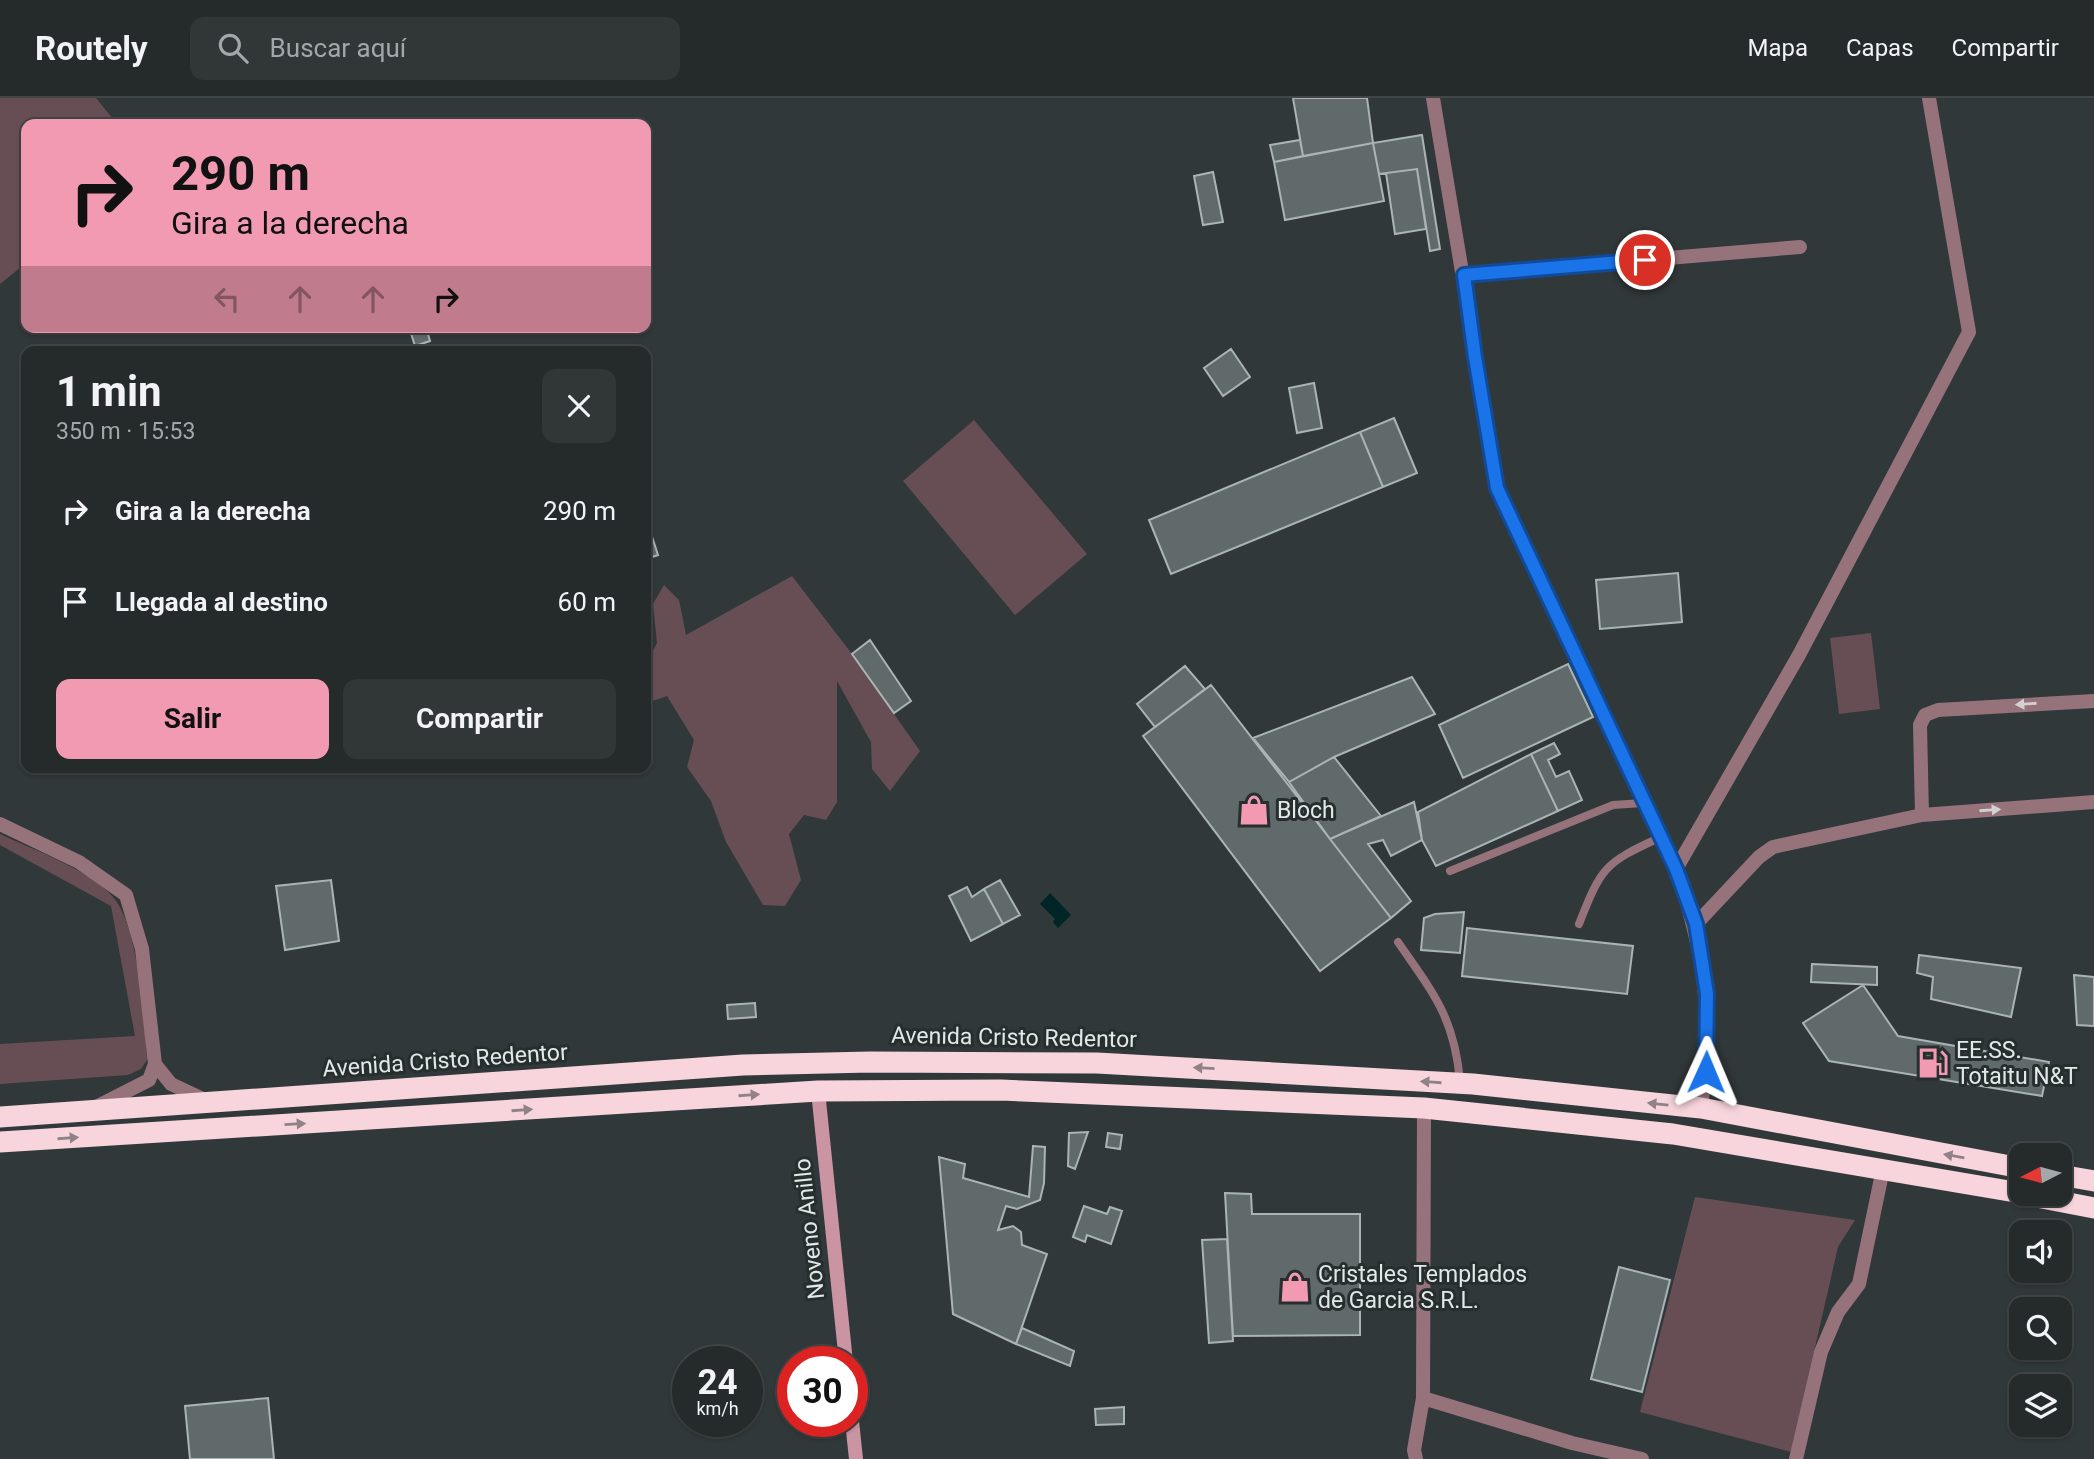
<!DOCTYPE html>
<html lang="es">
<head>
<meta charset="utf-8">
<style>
	:root { --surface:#252a2b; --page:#313637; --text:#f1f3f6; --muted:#a3a7a9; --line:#424647; --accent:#f19ab1 }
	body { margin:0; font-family:Roboto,sans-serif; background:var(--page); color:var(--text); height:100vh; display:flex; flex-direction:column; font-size:26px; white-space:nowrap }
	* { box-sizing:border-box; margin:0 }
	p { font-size:23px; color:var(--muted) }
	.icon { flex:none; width:38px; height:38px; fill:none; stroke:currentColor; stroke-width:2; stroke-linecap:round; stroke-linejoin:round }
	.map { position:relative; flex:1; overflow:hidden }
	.panel { position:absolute; left:21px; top:248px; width:630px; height:427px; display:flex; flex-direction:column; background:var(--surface); border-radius:14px; box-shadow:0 2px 5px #0004,0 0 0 2px var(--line) }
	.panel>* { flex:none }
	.guide { position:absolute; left:21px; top:21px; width:630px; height:214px; border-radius:14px; box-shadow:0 2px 5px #0004,0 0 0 2px var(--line); background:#f19ab1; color:#111; overflow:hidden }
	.needle { width:46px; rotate:264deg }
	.tools { position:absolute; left:2009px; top:1045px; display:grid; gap:14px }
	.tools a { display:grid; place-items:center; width:63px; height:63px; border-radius:14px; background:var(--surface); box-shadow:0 2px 5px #0004,0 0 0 2px var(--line); font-size:35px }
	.speed { position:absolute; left:672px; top:1248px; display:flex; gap:14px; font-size:35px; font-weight:700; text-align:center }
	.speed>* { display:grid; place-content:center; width:91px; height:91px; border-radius:50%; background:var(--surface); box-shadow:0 2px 5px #0004,0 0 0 2px var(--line); line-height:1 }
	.speed small { font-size:18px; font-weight:400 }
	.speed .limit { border:10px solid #d22; background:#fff; color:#111 }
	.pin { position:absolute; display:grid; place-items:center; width:60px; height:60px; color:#fff; margin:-30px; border:4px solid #fff; border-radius:50%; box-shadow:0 2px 7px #0007 }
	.me { position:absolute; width:77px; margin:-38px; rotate:1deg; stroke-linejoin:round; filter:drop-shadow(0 0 5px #0008) }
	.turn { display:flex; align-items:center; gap:24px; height:147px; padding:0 35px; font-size:32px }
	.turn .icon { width:91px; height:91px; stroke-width:2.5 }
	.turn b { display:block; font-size:49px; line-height:60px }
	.lanes { display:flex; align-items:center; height:66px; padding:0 35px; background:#0003; justify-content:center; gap:35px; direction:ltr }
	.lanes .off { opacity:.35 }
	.round { display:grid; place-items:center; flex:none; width:74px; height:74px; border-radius:14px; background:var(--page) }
	.summary { display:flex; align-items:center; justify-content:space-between; height:119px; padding:0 35px }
	h1 { font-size:42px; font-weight:700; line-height:52px }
	.cta { display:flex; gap:14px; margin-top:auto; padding:14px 35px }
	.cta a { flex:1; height:80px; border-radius:14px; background:var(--accent); color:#111; font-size:28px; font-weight:700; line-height:80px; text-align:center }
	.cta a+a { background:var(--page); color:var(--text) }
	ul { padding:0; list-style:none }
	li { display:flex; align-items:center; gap:21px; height:91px; padding:0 35px }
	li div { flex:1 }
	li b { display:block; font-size:26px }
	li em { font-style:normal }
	header { display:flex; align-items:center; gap:42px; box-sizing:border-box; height:98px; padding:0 35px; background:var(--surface); border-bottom:2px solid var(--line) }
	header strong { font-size:33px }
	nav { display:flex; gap:38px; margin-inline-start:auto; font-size:24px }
	.search { width:490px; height:63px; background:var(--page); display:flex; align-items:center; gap:18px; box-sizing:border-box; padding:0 24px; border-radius:14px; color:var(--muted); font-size:26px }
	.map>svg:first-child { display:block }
</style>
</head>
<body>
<header>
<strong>Routely</strong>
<div class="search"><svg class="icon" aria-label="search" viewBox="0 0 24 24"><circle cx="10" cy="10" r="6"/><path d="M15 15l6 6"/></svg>Buscar aquí</div>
<nav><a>Mapa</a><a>Capas</a><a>Compartir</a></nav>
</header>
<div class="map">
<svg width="2094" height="1361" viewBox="0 0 2094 1361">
	<rect width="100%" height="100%" fill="#313839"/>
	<path fill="#674e54" d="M 0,0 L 96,0 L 117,26 L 26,26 L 26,165 L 0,186 Z
		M 974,322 L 1087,456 L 1015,517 L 903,383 Z
		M 792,478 L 852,556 L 920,653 L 890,693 L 872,671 L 871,644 L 837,583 L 837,704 L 826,722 L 804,717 L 789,736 L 801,782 L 785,808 L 763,807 L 726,744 L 711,703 L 687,669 L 694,642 L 667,598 L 646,605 L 646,566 L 657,545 L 653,506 L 664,487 L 679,502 L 686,537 Z
		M 1871,535 L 1880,611 L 1839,616 L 1830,540 Z
		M 0,736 C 33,752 89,771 113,799 C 138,827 145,922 147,962 L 141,971 L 128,977 L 0,986 L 0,946 L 135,938 L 111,808 L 0,747 Z
		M 1695,1099 L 1855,1122 L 1838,1149 L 1791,1354 L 1640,1314 Z"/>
	<path fill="#002526" d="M 1050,795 L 1071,817 L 1058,830 L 1053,824 L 1055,821 L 1040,806 Z"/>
	<path fill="#616a6a" stroke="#aab4b4" stroke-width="2" d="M 1293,0 L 1367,0 L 1373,45 L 1303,58 Z
		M 1422,37 L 1440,151 L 1430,153 L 1417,71 L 1379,76 L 1373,45 Z
		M 1300,42 L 1303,58 L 1274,64 L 1270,47 Z
		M 1373,45 L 1384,103 L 1285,122 L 1274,64 Z
		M 1417,71 L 1426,131 L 1395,136 L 1386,75 Z
		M 1213,74 L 1223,124 L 1203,127 L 1194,78 Z
		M 409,229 L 426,229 L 430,243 L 415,248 Z
		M 1231,251 L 1250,279 L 1223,298 L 1204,270 Z
		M 1314,285 L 1322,330 L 1297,335 L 1289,290 Z
		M 1394,320 L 1417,375 L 1383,389 L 1360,334 Z
		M 1360,334 L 1383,389 L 1171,476 L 1149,422 Z
		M 646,420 L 658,457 L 646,461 Z
		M 1678,475 L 1682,524 L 1600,531 L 1596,482 Z
		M 870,542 L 911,603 L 894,615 L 852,556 Z
		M 1568,566 L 1593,619 L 1463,680 L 1439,627 Z
		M 1185,568 L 1205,591 L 1155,629 L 1137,606 Z
		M 1412,579 L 1435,616 L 1334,659 L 1289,684 L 1253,640 Z
		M 1211,587 L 1391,820 L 1320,873 L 1143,638 Z
		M 1554,645 L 1560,656 L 1548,662 L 1556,679 L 1569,673 L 1582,702 L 1558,713 L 1531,656 Z
		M 1531,656 L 1558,713 L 1436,768 L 1422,742 L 1418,714 Z
		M 1334,659 L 1381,718 L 1330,741 L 1289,684 Z
		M 1414,704 L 1422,742 L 1391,758 L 1383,742 L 1368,746 L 1411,803 L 1391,820 L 1330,741 Z
		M 331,782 L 339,843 L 285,852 L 276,788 Z
		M 1000,782 L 1020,817 L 1003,826 L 984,791 Z
		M 967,789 L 972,799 L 984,791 L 1003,826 L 971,843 L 949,798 Z
		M 1464,814 L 1460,855 L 1421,852 L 1424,820 L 1435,816 Z
		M 1467,830 L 1633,848 L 1627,896 L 1462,878 Z
		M 1919,857 L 2021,870 L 2011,919 L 1931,901 L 1933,879 L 1917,875 Z
		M 1812,866 L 1877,869 L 1877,887 L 1811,884 Z
		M 2074,877 L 2094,879 L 2094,928 L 2077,927 Z
		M 1863,887 L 1898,938 L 2049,964 L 2042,998 L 1829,963 L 1803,925 Z
		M 755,905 L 756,919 L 728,921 L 727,907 Z
		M 1088,1034 L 1075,1071 L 1068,1068 L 1069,1035 Z
		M 1108,1035 L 1122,1037 L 1120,1051 L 1106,1049 Z
		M 1033,1048 L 1045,1049 L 1044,1085 L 1040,1102 L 1017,1111 L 1006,1108 L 998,1132 L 1013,1128 L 1021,1134 L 1022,1147 L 1047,1156 L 1016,1246 L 953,1216 L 939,1059 L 965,1066 L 963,1080 L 1029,1099 Z
		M 1225,1095 L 1251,1096 L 1252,1116 L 1360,1116 L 1360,1237 L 1233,1238 Z
		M 1084,1108 L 1107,1116 L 1110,1109 L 1122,1113 L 1111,1146 L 1087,1137 L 1085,1144 L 1073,1139 Z
		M 1227,1141 L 1233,1243 L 1209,1245 L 1202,1142 Z
		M 1619,1169 L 1670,1182 L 1642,1294 L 1591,1281 Z
		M 1022,1230 L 1074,1253 L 1070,1268 L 1016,1246 Z
		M 268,1300 L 274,1361 L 190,1361 L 185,1308 Z
		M 1124,1309 L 1124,1326 L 1096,1327 L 1095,1311 Z"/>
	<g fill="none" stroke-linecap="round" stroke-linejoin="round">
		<path stroke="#96737b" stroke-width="8" d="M 1450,773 L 1613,707 L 1643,705
			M 1579,826 C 1601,770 1604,765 1659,740
			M 1398,844 C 1433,895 1454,918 1460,983"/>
		<path stroke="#96737b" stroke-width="14" d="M 1433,0 L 1498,390 L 1676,771 C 1706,857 1713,920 1701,1010
			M 1464,177 L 1800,149
			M 1922,717 L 1920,627 L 1925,617 L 1938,612 L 2094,603
			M 0,726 L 79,764 L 126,797 L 142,851 L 155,966 L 149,982 L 98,1008
			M 1676,771 L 1799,557 L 1969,234 L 1929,0
			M 1696,826 L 1759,759 L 1773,749 L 1922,717 L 2094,704
			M 155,966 L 171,986 L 203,1001
			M 1423,1300 L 1572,1345 L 1642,1361
			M 1416,1361 L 1414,1352 L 1423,1300 L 1424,1010
			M 1796,1361 L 1821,1254 L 1838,1214 L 1859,1186 L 1883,1071"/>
		<path stroke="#cb94a2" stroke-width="14" d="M 818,993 L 846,1264
			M 852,1323 L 856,1361"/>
		<path stroke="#f8d5dd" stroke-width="21" d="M 0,1019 L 743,967 L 870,964 L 1097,965 L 1473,986 L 1701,1010 L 2021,1070
			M 0,1044 L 818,993 L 1001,992 L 1424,1010 L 1673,1036 L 2021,1095
			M 2060,1077 L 2094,1083
			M 2022,1096 L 2094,1110"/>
	</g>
	<defs><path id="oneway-solid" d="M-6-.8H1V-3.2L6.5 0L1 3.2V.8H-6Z" transform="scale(1.75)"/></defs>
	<g fill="#d3d0d1">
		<use href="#oneway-solid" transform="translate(2026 606) rotate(176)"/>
		<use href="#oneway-solid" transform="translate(1990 712) rotate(-4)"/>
	</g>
	<g fill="#908286">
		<use href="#oneway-solid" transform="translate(1204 970) rotate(-177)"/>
		<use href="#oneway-solid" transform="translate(1431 984) rotate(-176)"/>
		<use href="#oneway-solid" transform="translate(749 997) rotate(-4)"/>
		<use href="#oneway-solid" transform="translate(1658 1006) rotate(-174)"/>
		<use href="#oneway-solid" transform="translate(522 1012) rotate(-4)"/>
		<use href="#oneway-solid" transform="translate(295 1026) rotate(-3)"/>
		<use href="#oneway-solid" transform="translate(68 1040) rotate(-4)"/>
		<use href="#oneway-solid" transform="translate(1954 1058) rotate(-170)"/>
	</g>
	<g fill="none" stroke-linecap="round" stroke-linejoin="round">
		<g stroke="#114b97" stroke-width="18">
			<path id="route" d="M 1645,162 L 1464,177 L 1475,259 L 1497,390 L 1676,771 L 1696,826 L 1707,896 L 1706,974"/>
		</g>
		<use href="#route" stroke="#1a73e8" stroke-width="12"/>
	</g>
	<defs>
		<g id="shop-bare" transform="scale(2.415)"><path d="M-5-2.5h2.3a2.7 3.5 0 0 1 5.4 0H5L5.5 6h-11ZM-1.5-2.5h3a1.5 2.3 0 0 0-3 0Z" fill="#f19ab1" stroke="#272e2e" stroke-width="2.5" paint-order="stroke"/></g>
		<g id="fuel-bare" transform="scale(2.415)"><path d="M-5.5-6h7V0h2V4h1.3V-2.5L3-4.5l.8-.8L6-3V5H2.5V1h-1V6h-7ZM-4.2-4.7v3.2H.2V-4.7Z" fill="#f19ab1" stroke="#272e2e" stroke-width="2.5" paint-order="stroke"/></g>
	</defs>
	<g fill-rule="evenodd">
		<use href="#shop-bare" x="1254" y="712"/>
		<use href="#fuel-bare" x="1933" y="965"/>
		<use href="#shop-bare" x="1295" y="1189"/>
	</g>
	<g text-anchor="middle" stroke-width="6" stroke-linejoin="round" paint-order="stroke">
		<g font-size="23" fill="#e2e7e7" stroke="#272e2e" text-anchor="start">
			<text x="1277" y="720">Bloch</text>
			<text x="1956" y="960">EE.SS.<tspan x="1956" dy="26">Totaitu N&amp;T</tspan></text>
			<text x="1318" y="1184">Cristales Templados<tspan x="1318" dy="26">de Garcia S.R.L.</tspan></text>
		</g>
		<g font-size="23" fill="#e2e7e7" stroke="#272e2e">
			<text transform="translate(1014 939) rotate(1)" y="8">Avenida Cristo Redentor</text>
			<text transform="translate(445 962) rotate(-4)" y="8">Avenida Cristo Redentor</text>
			<text transform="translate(809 1131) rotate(-96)" y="8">Noveno Anillo</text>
		</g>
	</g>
</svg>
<div class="tools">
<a><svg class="needle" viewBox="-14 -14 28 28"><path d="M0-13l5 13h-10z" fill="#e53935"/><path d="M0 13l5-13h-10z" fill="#a3a7a9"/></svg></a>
<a><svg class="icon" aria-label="sound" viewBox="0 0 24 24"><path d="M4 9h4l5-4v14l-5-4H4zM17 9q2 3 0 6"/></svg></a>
<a><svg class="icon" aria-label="search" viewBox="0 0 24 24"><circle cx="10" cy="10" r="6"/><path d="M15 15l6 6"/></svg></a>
<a><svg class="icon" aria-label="layers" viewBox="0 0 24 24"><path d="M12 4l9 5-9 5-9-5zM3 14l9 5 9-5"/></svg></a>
</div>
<div class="speed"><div>24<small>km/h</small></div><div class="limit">30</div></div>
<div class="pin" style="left:1645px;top:162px;background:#d93025"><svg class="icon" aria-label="arrive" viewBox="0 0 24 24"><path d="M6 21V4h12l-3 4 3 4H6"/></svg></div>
<svg class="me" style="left:1706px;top:974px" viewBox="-20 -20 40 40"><path d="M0-17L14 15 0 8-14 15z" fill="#1a73e8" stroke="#fff" stroke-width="4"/></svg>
<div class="guide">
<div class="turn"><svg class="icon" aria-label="right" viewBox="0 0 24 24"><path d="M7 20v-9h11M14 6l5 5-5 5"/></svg><div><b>290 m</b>Gira a la derecha</div></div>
<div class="lanes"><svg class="icon off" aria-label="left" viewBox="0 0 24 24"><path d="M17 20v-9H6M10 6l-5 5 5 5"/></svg><svg class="icon off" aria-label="ahead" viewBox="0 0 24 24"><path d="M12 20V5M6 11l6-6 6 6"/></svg><svg class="icon off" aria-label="ahead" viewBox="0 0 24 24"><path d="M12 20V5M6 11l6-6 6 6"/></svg><svg class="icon" aria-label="right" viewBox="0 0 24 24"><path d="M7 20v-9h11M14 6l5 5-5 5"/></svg></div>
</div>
<section class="panel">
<div class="summary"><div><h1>1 min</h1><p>350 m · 15:53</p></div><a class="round"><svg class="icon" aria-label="close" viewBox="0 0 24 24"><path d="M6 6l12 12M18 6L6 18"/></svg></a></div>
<ul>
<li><svg class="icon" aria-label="right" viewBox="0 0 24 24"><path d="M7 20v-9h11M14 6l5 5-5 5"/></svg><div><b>Gira a la derecha</b></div><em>290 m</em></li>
<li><svg class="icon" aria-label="arrive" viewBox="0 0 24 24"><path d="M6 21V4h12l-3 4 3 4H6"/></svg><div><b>Llegada al destino</b></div><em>60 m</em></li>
</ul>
<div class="cta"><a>Salir</a><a>Compartir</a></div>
</section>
</div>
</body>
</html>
